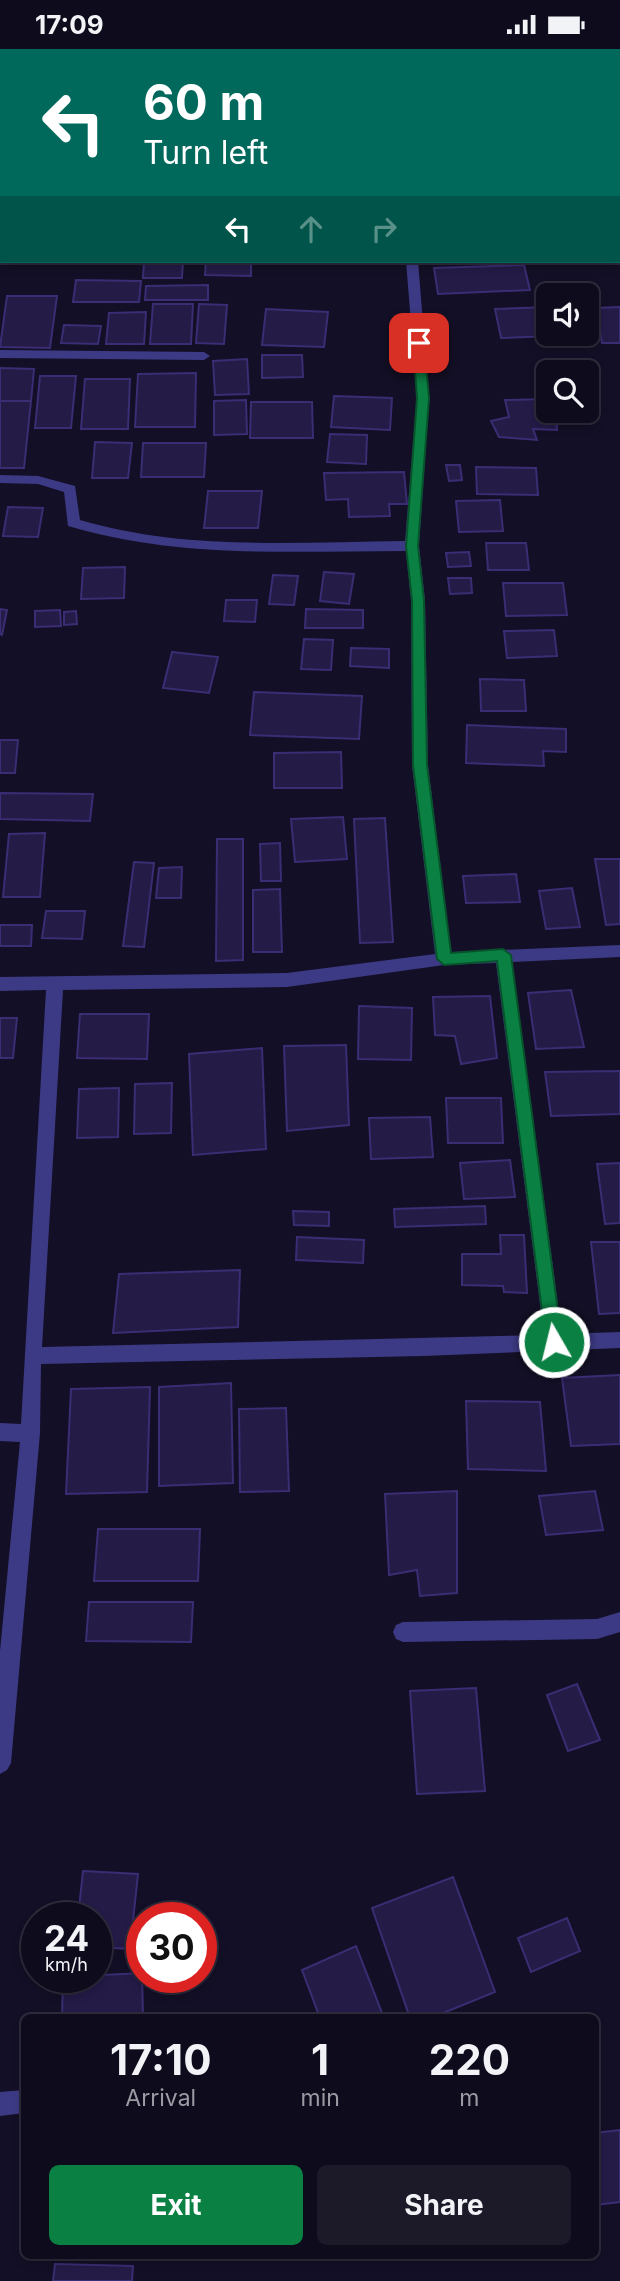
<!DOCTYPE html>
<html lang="en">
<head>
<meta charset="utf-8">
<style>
	:root { --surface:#0e0b1c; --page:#1c1929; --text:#f1f3f6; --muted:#9b9ba3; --line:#2e2b3b; --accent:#0b8043 }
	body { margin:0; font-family:Inter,sans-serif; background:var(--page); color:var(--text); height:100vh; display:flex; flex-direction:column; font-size:26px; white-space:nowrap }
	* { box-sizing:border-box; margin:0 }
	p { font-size:23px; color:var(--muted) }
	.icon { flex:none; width:38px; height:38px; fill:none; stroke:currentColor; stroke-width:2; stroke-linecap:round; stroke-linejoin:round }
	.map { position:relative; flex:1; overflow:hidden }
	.details { position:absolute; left:21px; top:1965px; width:578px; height:245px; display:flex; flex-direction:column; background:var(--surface); border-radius:10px; box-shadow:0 4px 10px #0003,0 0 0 2px var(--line) }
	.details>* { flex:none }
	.hud { position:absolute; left:0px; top:0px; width:621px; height:214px; box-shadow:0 4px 10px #0003,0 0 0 2px var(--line); background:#00695c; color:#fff; overflow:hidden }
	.fabs { position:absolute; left:536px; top:234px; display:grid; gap:14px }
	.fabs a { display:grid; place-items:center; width:63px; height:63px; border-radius:10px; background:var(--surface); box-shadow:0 4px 10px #0003,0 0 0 2px var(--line); font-size:35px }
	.speed { position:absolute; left:21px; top:1853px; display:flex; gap:14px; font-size:35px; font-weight:700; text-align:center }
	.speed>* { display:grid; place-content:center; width:91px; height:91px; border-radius:50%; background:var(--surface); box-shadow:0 4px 10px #0003,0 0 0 2px var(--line); line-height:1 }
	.speed small { font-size:18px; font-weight:400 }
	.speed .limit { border:10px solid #d22; background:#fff; color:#111 }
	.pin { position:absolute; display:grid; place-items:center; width:60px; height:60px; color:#fff; margin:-30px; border-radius:14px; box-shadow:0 4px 10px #0006 }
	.me { position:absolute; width:77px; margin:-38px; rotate:352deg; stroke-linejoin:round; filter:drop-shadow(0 0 5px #0008) }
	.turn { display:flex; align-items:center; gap:24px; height:147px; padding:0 28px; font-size:32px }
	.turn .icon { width:91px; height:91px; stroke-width:2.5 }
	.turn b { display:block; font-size:49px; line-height:60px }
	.lanes { display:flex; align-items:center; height:66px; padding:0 28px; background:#0003; justify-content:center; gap:35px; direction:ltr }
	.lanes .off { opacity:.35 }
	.eta { display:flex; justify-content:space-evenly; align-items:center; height:119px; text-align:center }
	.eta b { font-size:42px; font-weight:700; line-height:49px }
	.button { display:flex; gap:14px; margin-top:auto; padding:14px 28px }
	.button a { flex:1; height:80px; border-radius:10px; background:var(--accent); color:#fff; font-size:28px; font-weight:700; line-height:80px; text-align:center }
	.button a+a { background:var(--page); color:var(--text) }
	.status { display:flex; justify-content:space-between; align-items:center; height:49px; padding:0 35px; background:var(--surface); direction:ltr }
	.status svg { height:19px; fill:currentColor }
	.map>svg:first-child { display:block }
</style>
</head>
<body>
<div class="status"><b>17:09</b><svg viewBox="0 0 49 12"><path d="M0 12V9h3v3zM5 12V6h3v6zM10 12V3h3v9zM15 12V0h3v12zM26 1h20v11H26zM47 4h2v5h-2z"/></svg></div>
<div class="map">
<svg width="620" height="2232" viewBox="0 0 620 2232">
	<rect width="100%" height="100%" fill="#130f26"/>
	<path fill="#241b47" stroke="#3b2d73" stroke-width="2" d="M 144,212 L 183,212 L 182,229 L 143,229 Z
		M 206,212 L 251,212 L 251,227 L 205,226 Z
		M 524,216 L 530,241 L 438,245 L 434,219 Z
		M 76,231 L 141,232 L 139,253 L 73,253 Z
		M 208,236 L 208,251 L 145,251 L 146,237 Z
		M 7,247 L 57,247 L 50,299 L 0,298 Z
		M 153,255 L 193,255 L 191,295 L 150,295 Z
		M 199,255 L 227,256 L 224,295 L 196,294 Z
		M 548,258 L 548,285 L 577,286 L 501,289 L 495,260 Z
		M 620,258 L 620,294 L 602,294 L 596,259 Z
		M 266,260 L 328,263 L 324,298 L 262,296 Z
		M 146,263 L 144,295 L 106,295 L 109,264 Z
		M 64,276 L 101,277 L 98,295 L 61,294 Z
		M 262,306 L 302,306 L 303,328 L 262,329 Z
		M 247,310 L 249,345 L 215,346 L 213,312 Z
		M 0,319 L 34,320 L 31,352 L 0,352 Z
		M 196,324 L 195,378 L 135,378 L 138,325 Z
		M 40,327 L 76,327 L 71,379 L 35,379 Z
		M 85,330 L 130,330 L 128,380 L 81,380 Z
		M 334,347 L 392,349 L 390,381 L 331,378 Z
		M 548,350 L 548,362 L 556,362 L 557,381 L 533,380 L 537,391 L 499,388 L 491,372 L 509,368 L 505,351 Z
		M 246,351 L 247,385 L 214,386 L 214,352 Z
		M 0,352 L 31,352 L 24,419 L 0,419 Z
		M 251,353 L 312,353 L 313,389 L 250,389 Z
		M 330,385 L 367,386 L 366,415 L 327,413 Z
		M 95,393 L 132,394 L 128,429 L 92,429 Z
		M 143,394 L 206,394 L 204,428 L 141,428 Z
		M 446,416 L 460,416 L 462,431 L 449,432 Z
		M 476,418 L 536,419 L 538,446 L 477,445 Z
		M 404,423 L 407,455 L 389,455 L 390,467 L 349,468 L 348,450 L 326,451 L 324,424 Z
		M 208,442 L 262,442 L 258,479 L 204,479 Z
		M 500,451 L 503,482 L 459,483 L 456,452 Z
		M 8,458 L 43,459 L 38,488 L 3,487 Z
		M 486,494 L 526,494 L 529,521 L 488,521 Z
		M 469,503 L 471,517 L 448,518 L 446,504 Z
		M 125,518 L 124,549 L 81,550 L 83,519 Z
		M 324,523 L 354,525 L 349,555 L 320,552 Z
		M 273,526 L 298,527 L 294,556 L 269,555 Z
		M 448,529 L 471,529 L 472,544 L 450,545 Z
		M 503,534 L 563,534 L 567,566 L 506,567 Z
		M 226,551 L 257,551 L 255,573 L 224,572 Z
		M 0,560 L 7,561 L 2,586 L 0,585 Z
		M 306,560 L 363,561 L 363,579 L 305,579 Z
		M 60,561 L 61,577 L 35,578 L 35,562 Z
		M 76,562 L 77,575 L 64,576 L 64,563 Z
		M 554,581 L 557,607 L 507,609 L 504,582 Z
		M 304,590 L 333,591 L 331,621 L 301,620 Z
		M 351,599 L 389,600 L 389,619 L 350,617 Z
		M 172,603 L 218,608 L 209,644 L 163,639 Z
		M 480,630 L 524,631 L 526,662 L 481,662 Z
		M 254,643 L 362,647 L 359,690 L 250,686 Z
		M 467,676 L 566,680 L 566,703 L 543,702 L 544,717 L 466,714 Z
		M 0,691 L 18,691 L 15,724 L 0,724 Z
		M 341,703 L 342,739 L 274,739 L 274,704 Z
		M 0,744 L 93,745 L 90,772 L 0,770 Z
		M 343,768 L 347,810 L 295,813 L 291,770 Z
		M 385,769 L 393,893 L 360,894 L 354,770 Z
		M 45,784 L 40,848 L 3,848 L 9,785 Z
		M 217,790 L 243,790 L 243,911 L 216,912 Z
		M 280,794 L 281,832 L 261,832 L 260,795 Z
		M 595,810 L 620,810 L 620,875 L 606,876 Z
		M 134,813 L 154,814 L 144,898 L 123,897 Z
		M 182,818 L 181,849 L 156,849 L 159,819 Z
		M 516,825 L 520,853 L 466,854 L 463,827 Z
		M 572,839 L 580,878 L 546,880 L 539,842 Z
		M 280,840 L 282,903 L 253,903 L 253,841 Z
		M 46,862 L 85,862 L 82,890 L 42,889 Z
		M 0,876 L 32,876 L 31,897 L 0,897 Z
		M 571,941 L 584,998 L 536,1000 L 528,944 Z
		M 490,947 L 497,1009 L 461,1015 L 455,987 L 435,986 L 433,948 Z
		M 359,957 L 412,959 L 411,1011 L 358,1010 Z
		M 80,965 L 149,965 L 147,1010 L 77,1009 Z
		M 0,969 L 17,969 L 13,1009 L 0,1009 Z
		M 346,996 L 349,1076 L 287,1082 L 284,997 Z
		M 262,999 L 266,1100 L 193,1106 L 189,1005 Z
		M 620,1022 L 620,1065 L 551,1067 L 545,1023 Z
		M 172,1034 L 171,1084 L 134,1085 L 135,1035 Z
		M 119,1039 L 118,1088 L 77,1089 L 79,1040 Z
		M 446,1049 L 501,1049 L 503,1094 L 448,1094 Z
		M 430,1068 L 433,1108 L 371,1110 L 369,1069 Z
		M 510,1111 L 515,1148 L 464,1150 L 460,1114 Z
		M 620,1114 L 620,1174 L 605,1175 L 597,1115 Z
		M 485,1157 L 486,1175 L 395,1178 L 394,1160 Z
		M 293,1162 L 329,1163 L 329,1177 L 294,1176 Z
		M 500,1186 L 524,1186 L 527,1244 L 504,1243 L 503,1237 L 462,1236 L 462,1205 L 501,1205 Z
		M 297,1188 L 364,1191 L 363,1214 L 296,1211 Z
		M 591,1193 L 620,1193 L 620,1264 L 599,1265 Z
		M 240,1221 L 238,1278 L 113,1284 L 119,1225 Z
		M 620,1326 L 620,1395 L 571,1397 L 562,1329 Z
		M 231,1334 L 233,1434 L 159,1437 L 159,1338 Z
		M 150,1338 L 147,1443 L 66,1445 L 71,1340 Z
		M 466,1352 L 540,1353 L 546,1422 L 468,1420 Z
		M 286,1359 L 289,1442 L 240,1443 L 239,1360 Z
		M 457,1442 L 457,1544 L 420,1547 L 417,1521 L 389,1526 L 385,1445 Z
		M 595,1442 L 603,1481 L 546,1486 L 539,1447 Z
		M 98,1480 L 200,1480 L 198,1532 L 94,1532 Z
		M 89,1553 L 193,1553 L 191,1593 L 86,1592 Z
		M 577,1635 L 600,1691 L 568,1702 L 547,1646 Z
		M 476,1639 L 485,1742 L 417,1745 L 410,1642 Z
		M 83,1822 L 138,1825 L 130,1900 L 96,1898 L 96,1869 L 78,1869 Z
		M 453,1828 L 495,1943 L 431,1969 L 410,1969 L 372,1859 Z
		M 567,1869 L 580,1902 L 531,1923 L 518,1889 Z
		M 356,1897 L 384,1969 L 320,1969 L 302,1921 Z
		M 142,1924 L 143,1969 L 62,1969 L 63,1928 Z
		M 620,2081 L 620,2153 L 595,2156 L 595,2084 Z
		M 55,2215 L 133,2217 L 132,2232 L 53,2232 Z"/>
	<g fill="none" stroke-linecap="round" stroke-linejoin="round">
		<path fill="#3d3a85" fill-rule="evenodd" d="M 325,0 L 374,0 L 375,2 L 326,2 Z
			M 493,0 L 503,0 L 503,2 L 493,2 Z
			M 406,212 L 418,212 L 429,349 L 419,497 L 425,551 L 428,716 L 451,903 L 620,896 L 620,908 L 512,913 L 562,1285 L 620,1283 L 620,1299 L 424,1307 L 41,1315 L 40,1384 L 11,1714 L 7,1721 L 0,1725 L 0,1602 L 20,1393 L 0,1392 L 0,1374 L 21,1375 L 46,941 L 0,942 L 0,928 L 287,924 L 435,905 L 412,716 L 411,551 L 406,502 C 292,502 179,510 68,477 L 64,443 L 38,435 L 0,434 L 0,426 L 38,427 L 75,437 L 80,471 C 185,502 296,493 405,492 L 417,349 ZM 496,914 L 544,1286 L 42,1298 L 63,941 L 287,938 L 444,916 Z
			M 0,301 L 204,303 L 210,307 L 204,311 L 0,309 Z
			M 620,1563 L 620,1583 L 597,1590 L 403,1593 L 396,1590 L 393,1583 L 396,1576 L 403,1573 L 597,1570 Z
			M 24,2041 L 24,2064 L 0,2067 L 0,2043 Z"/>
	</g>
	<path fill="#0b8043" stroke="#07532c" stroke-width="2" d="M 419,290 L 424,294 L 429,349 L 418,497 L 424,551 L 427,716 L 451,904 L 503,900 L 511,906 L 562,1293 L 554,1301 L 546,1293 L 497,912 L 444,916 L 437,910 L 413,716 L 412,551 L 406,497 L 417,349 L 413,294 Z"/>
</svg>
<div class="fabs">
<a><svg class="icon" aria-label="sound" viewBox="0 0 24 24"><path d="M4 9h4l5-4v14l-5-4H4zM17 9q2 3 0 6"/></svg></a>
<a><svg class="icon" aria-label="search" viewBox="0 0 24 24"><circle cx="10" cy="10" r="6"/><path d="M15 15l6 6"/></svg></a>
</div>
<div class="speed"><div>24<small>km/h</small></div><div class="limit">30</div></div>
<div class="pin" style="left:419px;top:294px;background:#d93025"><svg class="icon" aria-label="arrive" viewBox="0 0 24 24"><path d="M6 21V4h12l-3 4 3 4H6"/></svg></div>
<svg class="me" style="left:554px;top:1293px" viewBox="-20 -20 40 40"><circle r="17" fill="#0b8043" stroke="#fff" stroke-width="3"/><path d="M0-11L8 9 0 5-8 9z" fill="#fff"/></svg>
<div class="hud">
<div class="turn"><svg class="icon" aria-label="left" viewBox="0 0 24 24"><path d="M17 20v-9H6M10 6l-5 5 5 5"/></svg><div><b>60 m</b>Turn left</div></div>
<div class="lanes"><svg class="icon" aria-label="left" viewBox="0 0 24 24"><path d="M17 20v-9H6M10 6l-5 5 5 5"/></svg><svg class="icon off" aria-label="ahead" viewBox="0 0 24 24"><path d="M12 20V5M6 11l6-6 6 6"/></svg><svg class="icon off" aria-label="right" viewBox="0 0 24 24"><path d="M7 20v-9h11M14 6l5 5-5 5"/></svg></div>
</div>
<section class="details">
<div class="eta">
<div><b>17:10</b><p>Arrival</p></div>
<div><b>1</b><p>min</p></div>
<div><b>220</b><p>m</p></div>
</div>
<div class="button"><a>Exit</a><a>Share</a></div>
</section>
</div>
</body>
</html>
